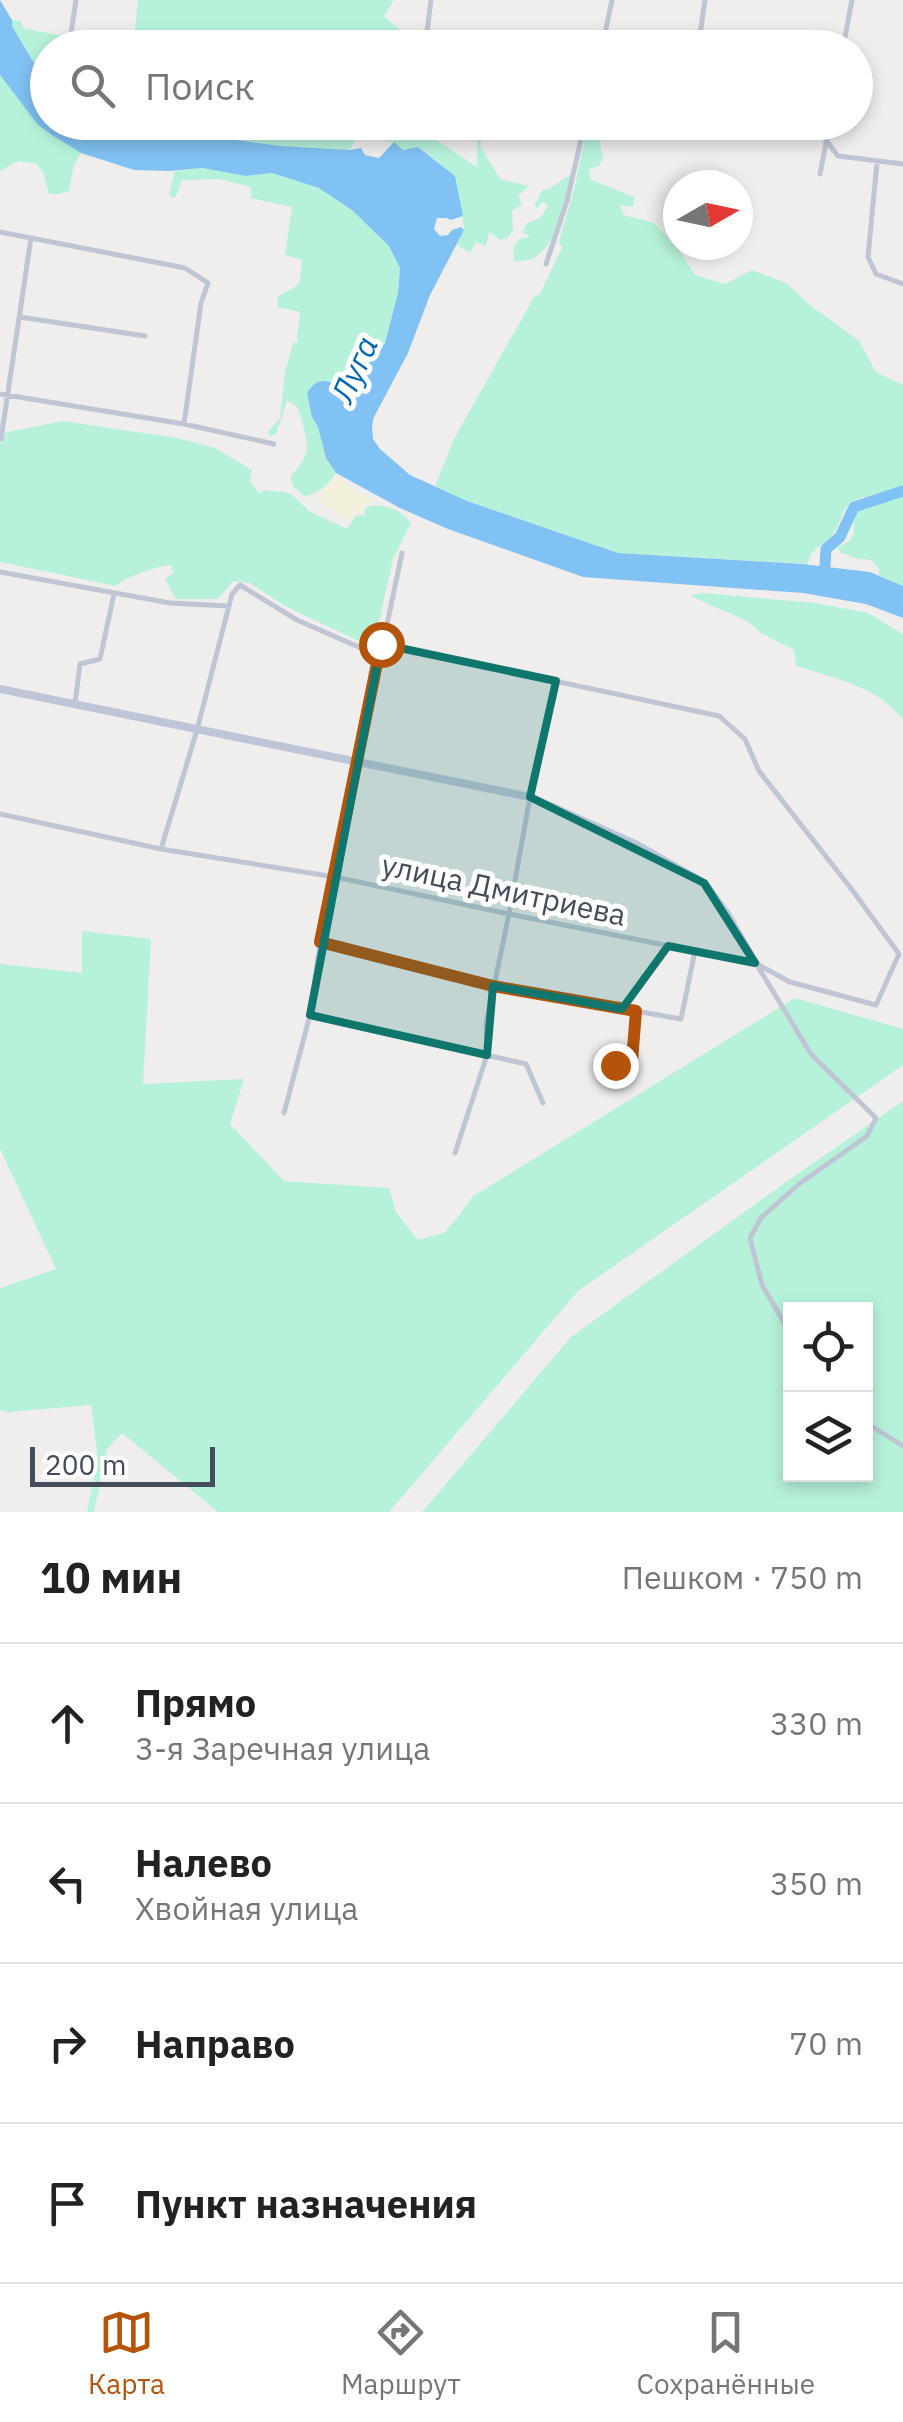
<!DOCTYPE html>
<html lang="ru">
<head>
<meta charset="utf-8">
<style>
  body { margin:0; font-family:"IBM Plex Sans",sans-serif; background:#f6f6f6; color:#222 }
  .controls { position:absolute; right:30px; bottom:30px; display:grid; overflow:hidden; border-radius:0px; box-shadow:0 5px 15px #0003 }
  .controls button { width:90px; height:90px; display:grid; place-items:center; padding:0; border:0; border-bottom:2px solid #e0e0e0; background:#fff; color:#222; font:50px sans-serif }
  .compass { position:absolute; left:663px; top:170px; width:90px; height:90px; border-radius:50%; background:#fff; box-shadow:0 5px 15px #0003; rotate:81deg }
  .scale { position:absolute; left:30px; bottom:25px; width:185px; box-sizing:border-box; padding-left:10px; border:5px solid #444b5c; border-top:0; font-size:28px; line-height:35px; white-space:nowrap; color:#444b5c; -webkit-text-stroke:8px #fff; paint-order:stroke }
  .stop { position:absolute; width:30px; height:30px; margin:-22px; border:8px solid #b45309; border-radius:50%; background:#fff }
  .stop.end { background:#b45309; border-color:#fff; box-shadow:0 2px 10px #0008 }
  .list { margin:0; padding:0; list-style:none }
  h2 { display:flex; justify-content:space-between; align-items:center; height:130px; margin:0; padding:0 40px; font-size:42px }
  h2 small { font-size:32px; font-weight:400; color:#767676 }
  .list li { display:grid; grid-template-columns:65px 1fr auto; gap:30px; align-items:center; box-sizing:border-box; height:160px; padding:0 40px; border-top:2px solid #e0e0e0 }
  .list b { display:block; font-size:38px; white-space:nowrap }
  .list p { margin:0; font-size:32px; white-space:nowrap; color:#767676 }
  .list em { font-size:32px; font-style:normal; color:#767676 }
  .icon { flex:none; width:55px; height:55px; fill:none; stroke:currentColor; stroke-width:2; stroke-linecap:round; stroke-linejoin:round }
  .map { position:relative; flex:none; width:903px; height:1512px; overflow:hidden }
  .search { position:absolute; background:#fff; box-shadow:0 5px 15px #0003; left:30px; right:30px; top:30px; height:110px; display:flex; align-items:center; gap:25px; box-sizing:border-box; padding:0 35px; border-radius:55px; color:#767676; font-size:38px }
  .sheet { height:770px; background:#fff }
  nav { display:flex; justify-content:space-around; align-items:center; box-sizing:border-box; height:140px; border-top:2px solid #e0e0e0; background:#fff; font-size:28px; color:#767676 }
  nav a { display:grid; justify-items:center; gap:5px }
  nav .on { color:#b45309 }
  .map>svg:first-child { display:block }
</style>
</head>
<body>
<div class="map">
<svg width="903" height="1512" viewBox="0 0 903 1512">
  <rect width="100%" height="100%" fill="#f0eded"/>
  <!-- green -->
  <path fill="#b6f2da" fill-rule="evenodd" d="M138,0h256l-10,16 16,14 2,17h-9l-5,-7 -5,-1 -1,9 -249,-1z
    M12,20l9,1 2,7c27,6 54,10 81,16l1,-3 26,6 -83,1 -1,37 -35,-59z
    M0,75l38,50 43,28 -7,12 -5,26 -10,3h-10l-6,-21 -6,-9 -18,-3 -19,10z
    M161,123h249l67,44 1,-40 6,-4 -4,23 20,33 29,7 -11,10 4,8 -10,7 1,20 -6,7 -7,2 -11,-8 -3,14 -10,-4 -6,11 -13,-8 7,-17 -9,-52 -36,-29 -16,3 -9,-8 -38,-5 -6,13 -70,-4 -44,-6z
    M588,123h15l2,4 -7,7 5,24 -4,8 -10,3 2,11 44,17 -2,10 -13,-2 4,10 30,8 24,26 17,26 30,9 27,-14 34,13 24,22 49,36 17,31 27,13v201l-24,-11v-6l-8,-9 -19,-2 -3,-3 -8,-2 -4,-6c24,-8 13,-16 19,-34l16,-10 -7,-6c-26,5 -20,19 -31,36 -9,15 -22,10 -26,31l-190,-11 -151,-52 -32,-15 19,-47 80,-142 6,-3 22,-46 -3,-7 15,-51z
    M201,168l45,8 26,-3 47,15 34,23 37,35 10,22 -2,25 -13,50 -29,39 -14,2 -30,33 6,10 8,31 10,15c-8,12 -18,21 -32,23l-10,-9 -4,-10c22,-25 19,-29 11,-59 -3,-10 -3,-13 -14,-17l-11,33 -4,2 -5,-3 13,-15 5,-46 8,-29h4l3,-31 -23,-5 1,-10c22,-14 22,-7 24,-37l-17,-5 7,-48 -41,-9v-11l-32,-8 -37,1 -6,16 -4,2 -3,-4 6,-23z
    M571,174c-6,24 -13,67 -34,82 -7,5 -15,5 -23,5l-1,-14 6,-8 11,-2 -7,-5 4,-9c12,-3 16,-7 21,-18l-5,-3 -7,7 -1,-5 8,-15 4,1z
    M63,421l114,17 38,10 37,22 -2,11 9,12 6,-3 25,3 19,18 38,18 9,-13 9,-1v-7c13,-7 37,1 46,15l-18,36 -20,89 -88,-42 -35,-23 -17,-2 -15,18h-42l-11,-20 8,-6 -2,-8c-15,1 -44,12 -55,21l-116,-24v-119l3,-2v-8z
    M703,593l112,10 53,10 32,19 3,3v85c-24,-34 -70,-42 -107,-54l-2,-16 -33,-17 -14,-12 -57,-25z
    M82,931l69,8 -8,145 101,-5 -14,45 54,57 105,7 7,24 22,28 26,-7 15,-17 13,-19 323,-199 108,31v36l-325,226 -189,221h-171l-96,-79 -15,16 -13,63h-7l11,-53 -7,-54 -83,7 -8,-2v-122l56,-19 -56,-120v-185l82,9z
    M903,1101v411h-481l149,-175 215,-155zM790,1310h76v164h-76z"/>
  <!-- sand -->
  <path fill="#f3f1db" d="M337,478l34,22 -20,21 -35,-22z"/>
  <!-- water -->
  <path fill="#80c2f3" d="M0,0l12,20v6l35,59 1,37 113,1 75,17 44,6 70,4 11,-2 4,7 14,3 15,-16 9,8 15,-3 37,29 8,40 -12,4 -5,-2h-9l-3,11 6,7 8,-1 4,-5 9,-3 3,3 -34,65 -22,58 -34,64 -2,9 1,13 7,10 30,26 57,26 151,52 184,11 68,8 33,14v32l-37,-14 -63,-11 -220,-16 -135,-48 -48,-21 -64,-35 -10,-15 -8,-31 -6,-10 -5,-24c12,-18 17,-11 34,-9 3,0 12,-2 15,-3l29,-38 13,-50 2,-25 -11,-22 -36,-35 -34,-23 -47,-15 -26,3 -44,-8 -33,3 -35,-1 -53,-17 -29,-18 -14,-10 -38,-50z"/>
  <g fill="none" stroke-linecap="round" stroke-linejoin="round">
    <!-- river -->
    <path stroke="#80c2f3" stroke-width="11" d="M824,581l2,-32 14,-12 14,-30 49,-16"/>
    <!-- street -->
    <path stroke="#bfc5d4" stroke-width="5" d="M71,33l5,-33
      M425,48l6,-48
      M602,48l10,-48
      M698,48l7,-48
      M843,48l9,-48
      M826,140l12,16 65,8
      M877,162l-9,95 8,17 27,10
      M820,174l10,-52
      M0,232l185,36 23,15 -7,20 -17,121
      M546,264l21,-63 18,-79
      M20,317l125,19
      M0,394l184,30 90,20
      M1,439l30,-201
      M0,572l170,31 58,3
      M75,703l5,-39 20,-5 14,-65
      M0,814l161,35 174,28 174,37 246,49 35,19 86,23 23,-51 -46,-63 -94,-120 -14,-32 -26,-23 -338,-72
      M161,849l36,-119 35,-136 8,-9 57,35 80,35
      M320,943l173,43 188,33 14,-68
      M757,965l54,89 65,64 -9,18 -68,48 -38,34 -11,20 12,47 28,48
      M623,1008l45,-62
      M310,1015l216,49 17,39
      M615,1065l17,-4 4,-50
      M284,1113l26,-98 10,-72 82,-390
      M455,1153l32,-98 -1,-31 23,-110 21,-117 26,-116
      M866,1423l37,23"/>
    <!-- secondary -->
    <path stroke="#bec5d8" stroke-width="8" d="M0,689l530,108 107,48 67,38 23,31 28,49"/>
  </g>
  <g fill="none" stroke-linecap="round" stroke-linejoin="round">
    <!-- route -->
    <path stroke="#b45309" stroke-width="12" d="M381,644l-61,298 173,44 143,25 -4,50 -17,4"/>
  </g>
  <!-- marked area -->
  <path fill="#0f766e" fill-opacity="0.2" stroke="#0f766e" stroke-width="8" stroke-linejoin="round" d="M381,644l175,37 -26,116 174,86 51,80 -87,-17 -46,63 -129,-23 -6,69 -177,-40z"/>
  <g text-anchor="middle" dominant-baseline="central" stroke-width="10" stroke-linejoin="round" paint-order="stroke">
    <!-- street labels -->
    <g font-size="30" fill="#444b5c" stroke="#fff">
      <text transform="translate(504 889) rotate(12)">улица Дмитриева</text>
    </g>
    <!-- water labels -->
    <g font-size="32" font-style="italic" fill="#0167b2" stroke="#fff">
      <text transform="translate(354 369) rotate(-66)">Луга</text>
    </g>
  </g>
</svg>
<div class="controls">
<button><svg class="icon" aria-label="locate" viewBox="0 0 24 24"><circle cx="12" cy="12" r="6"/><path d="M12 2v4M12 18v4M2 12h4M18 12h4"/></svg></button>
<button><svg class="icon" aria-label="layers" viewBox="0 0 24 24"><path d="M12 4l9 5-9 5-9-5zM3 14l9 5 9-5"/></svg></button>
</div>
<svg class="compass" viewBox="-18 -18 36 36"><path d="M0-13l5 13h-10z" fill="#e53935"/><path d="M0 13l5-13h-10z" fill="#767676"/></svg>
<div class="scale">200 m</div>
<div class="stop" style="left:381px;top:644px"></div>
<div class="stop end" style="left:615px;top:1065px"></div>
<div class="search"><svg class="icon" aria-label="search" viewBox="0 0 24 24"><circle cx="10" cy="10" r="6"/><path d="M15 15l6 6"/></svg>Поиск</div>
</div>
<section class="sheet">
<h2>10 мин<small>Пешком · 750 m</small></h2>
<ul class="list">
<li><svg class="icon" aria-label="ahead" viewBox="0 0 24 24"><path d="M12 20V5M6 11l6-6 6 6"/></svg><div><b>Прямо</b><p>3-я Заречная улица</p></div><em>330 m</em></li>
<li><svg class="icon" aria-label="left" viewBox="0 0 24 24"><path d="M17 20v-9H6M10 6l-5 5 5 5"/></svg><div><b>Налево</b><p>Хвойная улица</p></div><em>350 m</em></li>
<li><svg class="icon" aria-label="right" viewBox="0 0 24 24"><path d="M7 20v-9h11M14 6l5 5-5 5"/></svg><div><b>Направо</b></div><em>70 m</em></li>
<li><svg class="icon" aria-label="arrive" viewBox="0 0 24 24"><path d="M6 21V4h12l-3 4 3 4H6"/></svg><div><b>Пункт назначения</b></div></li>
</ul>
</section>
<nav>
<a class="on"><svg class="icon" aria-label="map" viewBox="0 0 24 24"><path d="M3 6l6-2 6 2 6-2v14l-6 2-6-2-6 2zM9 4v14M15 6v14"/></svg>Карта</a>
<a><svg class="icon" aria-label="directions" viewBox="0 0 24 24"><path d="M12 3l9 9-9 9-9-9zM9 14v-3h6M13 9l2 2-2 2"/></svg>Маршрут</a>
<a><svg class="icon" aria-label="saved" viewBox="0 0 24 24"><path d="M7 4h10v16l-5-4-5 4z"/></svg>Сохранённые</a>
</nav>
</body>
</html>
